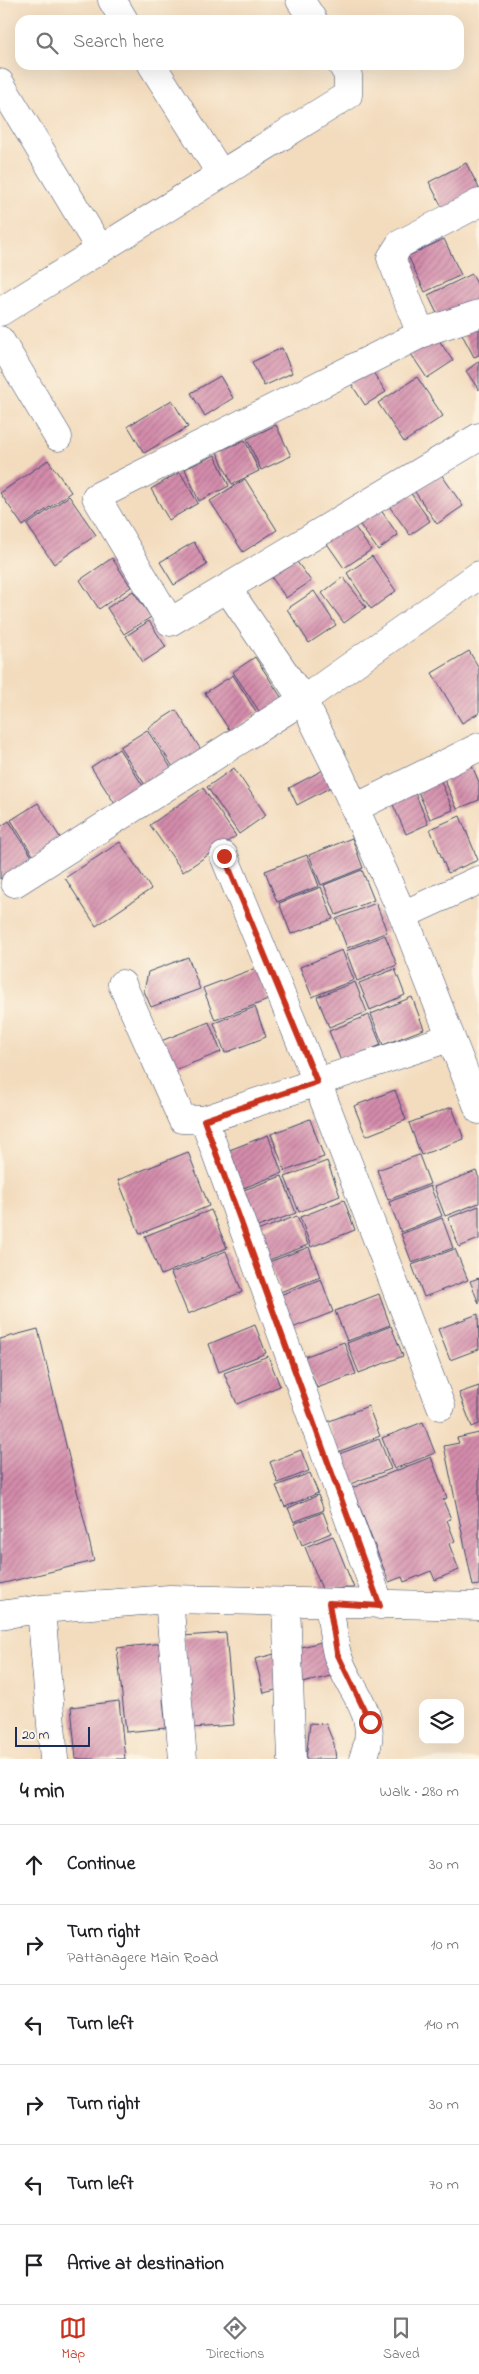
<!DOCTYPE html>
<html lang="en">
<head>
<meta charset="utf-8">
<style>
  body { margin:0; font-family:"Indie Flower",sans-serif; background:#f2f2f2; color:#202124 }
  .controls { position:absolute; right:15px; bottom:15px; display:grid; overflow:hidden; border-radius:10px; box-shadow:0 5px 20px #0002 }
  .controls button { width:45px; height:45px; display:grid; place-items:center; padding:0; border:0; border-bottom:1px solid #e0e0e0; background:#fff; color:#202124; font:25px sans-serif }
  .scale { position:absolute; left:15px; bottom:12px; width:75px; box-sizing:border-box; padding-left:5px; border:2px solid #1b2f5e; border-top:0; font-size:14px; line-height:18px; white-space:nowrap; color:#1b2f5e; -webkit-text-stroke:4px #fcf5e5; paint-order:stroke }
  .stop { position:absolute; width:15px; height:15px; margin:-11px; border:4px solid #c8321e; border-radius:50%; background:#fff }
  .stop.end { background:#c8321e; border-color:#fff; box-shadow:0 1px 5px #0008 }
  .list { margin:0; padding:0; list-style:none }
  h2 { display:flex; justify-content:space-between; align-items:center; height:65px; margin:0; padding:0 20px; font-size:21px }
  h2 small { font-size:16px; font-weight:400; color:#757577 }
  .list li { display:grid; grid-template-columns:32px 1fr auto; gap:15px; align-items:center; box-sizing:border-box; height:80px; padding:0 20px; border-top:1px solid #e0e0e0 }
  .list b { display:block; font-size:19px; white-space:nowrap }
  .list p { margin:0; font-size:16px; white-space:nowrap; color:#757577 }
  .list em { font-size:16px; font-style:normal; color:#757577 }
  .icon { flex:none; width:28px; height:28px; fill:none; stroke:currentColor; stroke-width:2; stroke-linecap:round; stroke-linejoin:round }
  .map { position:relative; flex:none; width:479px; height:1759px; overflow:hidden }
  .search { position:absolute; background:#fff; box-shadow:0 5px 20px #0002; left:15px; right:15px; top:15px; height:55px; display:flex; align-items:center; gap:12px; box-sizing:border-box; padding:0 18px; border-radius:15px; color:#757577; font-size:19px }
  .sheet { height:545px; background:#fff }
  nav { display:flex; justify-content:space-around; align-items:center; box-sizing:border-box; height:70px; border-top:1px solid #e0e0e0; background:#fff; font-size:14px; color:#757577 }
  nav a { display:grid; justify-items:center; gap:2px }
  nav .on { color:#c8321e }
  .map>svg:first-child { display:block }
</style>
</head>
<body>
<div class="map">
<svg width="479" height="1759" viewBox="0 0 479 1759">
  <defs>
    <pattern id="building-hatch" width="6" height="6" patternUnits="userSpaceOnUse" patternTransform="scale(1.25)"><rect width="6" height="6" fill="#d48cab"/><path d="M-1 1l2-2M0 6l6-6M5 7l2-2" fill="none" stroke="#ab738e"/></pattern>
  </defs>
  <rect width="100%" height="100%" fill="#fcf5e5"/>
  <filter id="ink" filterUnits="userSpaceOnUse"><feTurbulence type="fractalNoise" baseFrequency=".02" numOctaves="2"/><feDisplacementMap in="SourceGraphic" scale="10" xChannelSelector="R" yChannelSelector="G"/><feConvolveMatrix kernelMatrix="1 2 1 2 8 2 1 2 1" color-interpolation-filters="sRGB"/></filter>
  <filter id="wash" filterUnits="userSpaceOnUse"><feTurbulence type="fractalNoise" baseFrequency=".0096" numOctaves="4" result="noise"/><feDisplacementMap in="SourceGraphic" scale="20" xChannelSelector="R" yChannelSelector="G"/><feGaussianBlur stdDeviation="1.12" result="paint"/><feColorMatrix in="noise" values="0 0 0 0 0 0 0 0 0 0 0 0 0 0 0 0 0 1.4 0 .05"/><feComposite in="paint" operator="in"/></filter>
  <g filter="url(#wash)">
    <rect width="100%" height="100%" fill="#f3dcbe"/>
    <g id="blocks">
      <!-- building -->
      <path fill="url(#building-hatch)" d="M466,163l13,25v10l-33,17 -17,-33z
        M444,239l17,36 -36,17 -17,-36z
        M472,274l7,14v18l-37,18 -14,-29z
        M479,323v32l-5,2 -17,-32z
        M434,333l19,28 -26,17 -18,-27z
        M282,348l10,25 -28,13 -12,-24z
        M479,361v29l-13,-19z
        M369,366l17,26 -21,13 -17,-26z
        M220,376l13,22 -28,18 -14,-23z
        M417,377l26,39 -39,26 -26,-39z
        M172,400l16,27 -44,26 -16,-27z
        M276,425l15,31 -30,14 -14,-31z
        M245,440l14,31 -27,13 -15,-32z
        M215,455l14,31 -30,15 -14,-32z
        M48,460l23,32 -48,34 -23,-33z
        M439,471l24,35 -26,18 -24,-35z
        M180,472l18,31 -29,17 -18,-31z
        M245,479l32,51 -34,22 -33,-51z
        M405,485l25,36 -20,14 -26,-36z
        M69,496l27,39 -42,29 -27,-39z
        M376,503l22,32 -20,15 -23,-32z
        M348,517l23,33 -27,18 -23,-33z
        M194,542l13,23 -33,20 -14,-23z
        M292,555l19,26 -25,17 -18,-26z
        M372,556l24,35 -25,18 -24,-36z
        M112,558l19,29 -32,22 -19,-29z
        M343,577l23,30 -22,16 -22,-30z
        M133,591l18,26 -27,17 -17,-26z
        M314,591l22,34 -27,18 -22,-34z
        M149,621l17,26 -23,15 -17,-26z
        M469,651l10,17v45l-17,10 -30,-50z
        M255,657l28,43 -22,14 -28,-42z
        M233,675l24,38 -27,18 -25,-38z
        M176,710l27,43 -28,17 -27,-42z
        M147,730l26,41 -26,17 -27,-41z
        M119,749l26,40 -28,18 -26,-40z
        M469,759l10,23v18l-22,9 -16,-38z
        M234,768l32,47 -27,19 -32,-47z
        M325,769l8,17 -36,19 -8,-17z
        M439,777l14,33 -23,9 -14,-32z
        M203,788l33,48 -53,36 -33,-47z
        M414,790l14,34 -22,10 -15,-34z
        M38,803l23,36 -27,18 -23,-37z
        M460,816l18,44 -30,13 -18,-44z
        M9,821l24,37 -33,21v-52z
        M352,838l11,30 -42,17 -12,-30z
        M120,842l31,47 -55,37 -31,-48z
        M307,855l12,31 -42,16 -12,-31z
        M362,870l12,30 -38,15 -12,-30z
        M321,887l12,32 -42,15 -12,-31z
        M376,903l11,29 -40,16 -11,-29z
        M385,935l12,30 -40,16 -11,-30z
        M342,950l12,30 -42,17 -12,-30z
        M188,957l12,32 -49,18 -7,-16 4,-19z
        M256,968l12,32 -53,20 -12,-32z
        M395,969l10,26 -35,15 -11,-27z
        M355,982l12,30 -38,15 -12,-30z
        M412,997l12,32 -41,16 -12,-31z
        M255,1007l11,30 -41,16 -11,-30z
        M369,1015l12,30 -40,16 -12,-30z
        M209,1022l12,30 -49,19 -11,-30z
        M395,1090l11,30 -40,16 -12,-30z
        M452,1107l12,32 -43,16 -12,-32z
        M310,1119l14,38 -39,14 -14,-37z
        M268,1135l14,38 -41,16 -14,-38z
        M188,1152l21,54 -69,28 -22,-54z
        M419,1155l11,29 -42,16 -11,-30z
        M327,1161l13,35 -41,16 -14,-35z
        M476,1171l3,7v25l-34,13 -11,-29z
        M282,1176l14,37 -41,15 -14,-37z
        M430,1186l12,30 -41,16 -12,-30z
        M344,1200l11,30 -44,17 -11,-30z
        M479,1206v33l-20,8 -11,-29z
        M211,1210l16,38 -66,27 -16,-39z
        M297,1216l11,29 -39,15 -12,-29z
        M442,1218l11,30 -41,15 -11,-29z
        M309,1247l11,30 -40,15 -11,-30z
        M455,1249l13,31 -44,17 -12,-32z
        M226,1251l16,41 -54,22 -17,-41z
        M479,1278v26l-9,-23z
        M321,1279l12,33 -41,16 -12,-33z
        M379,1294l11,31 -43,16 -12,-30z
        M478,1314l1,35 -29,11 -12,-31z
        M255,1325l11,28 -47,19 -10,-28z
        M391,1326l12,30 -44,17 -12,-30z
        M38,1329l56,232 -94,23v-245z
        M344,1342l12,32 -39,14 -13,-31z
        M268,1356l12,30 -43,18 -13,-31z
        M479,1386v38l-7,3 -13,-34z
        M368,1406l12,30 -42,16 -11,-30z
        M423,1422l12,31 -41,16 -12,-31z
        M479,1433v152l-6,1 -29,-140 15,-3 -2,-5z
        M379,1439l12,30 -41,15 -11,-30z
        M301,1450l8,21 -31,12 -8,-21z
        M431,1457l16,41 -4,2 8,19 -4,1 8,21 -6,3 10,26 -24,10 -4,-9 -27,11 -2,-5 -13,5 -37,-94z
        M310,1473l8,20 -33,14 -9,-21z
        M318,1495l6,15 -30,12 -6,-14z
        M323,1512l8,21 -29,12 -8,-21z
        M333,1536l21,52 -32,1 -17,-42z
        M226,1633l8,92 -43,3 -8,-92z
        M329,1640l9,34 -74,19 -9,-34z
        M162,1643l6,56h-5l3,29 -40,4 -9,-84z
        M119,1701l6,58h-49l-5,-52z
        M310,1723l16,1 8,20 2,15h-30z"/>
    </g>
  </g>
  <g filter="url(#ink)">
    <use href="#blocks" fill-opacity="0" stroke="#3b496c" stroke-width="1"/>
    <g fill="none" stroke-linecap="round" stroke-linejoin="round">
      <defs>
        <path id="minor" d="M112,0l12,20
          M300,0l13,20
          M152,65l69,109
          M0,83l100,166
          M0,312l348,-217v-20l-6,-10
          M479,314l-52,17 -331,166 74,125 309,-185
          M427,331l-10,-7 -26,-66 9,-14 79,-41
          M0,340l58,97
          M227,588l76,112 35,71 65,144 76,195
          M355,808l124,-61
          M224,856l93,226 124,324
          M15,883l288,-183 176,-125
          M403,915l76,-35
          M122,984l60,135 22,1 176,485
          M204,1120l245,-82
          M169,1599l14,160
          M286,1603l6,156
          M329,1603c3,17 4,35 8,51 12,40 45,58 26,105
          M41,1609l13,150
          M0,1615l41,-6 128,-10 310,7"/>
      </defs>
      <!-- minor casing -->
      <use href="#minor" stroke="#3b496c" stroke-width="29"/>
      <!-- minor -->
      <use href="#minor" stroke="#fff" stroke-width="28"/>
    </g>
  </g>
  <g fill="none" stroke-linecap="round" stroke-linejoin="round" filter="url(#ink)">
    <!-- route -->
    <path stroke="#c8321e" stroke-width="6" d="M224,856l93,226 -113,38 176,486 -51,-3 8,50 33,69"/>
  </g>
</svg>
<div class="controls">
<button><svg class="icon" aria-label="layers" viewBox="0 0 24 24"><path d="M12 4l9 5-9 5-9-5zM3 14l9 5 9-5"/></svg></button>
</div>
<div class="scale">20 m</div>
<div class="stop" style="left:370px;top:1722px"></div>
<div class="stop end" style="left:224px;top:856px"></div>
<div class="search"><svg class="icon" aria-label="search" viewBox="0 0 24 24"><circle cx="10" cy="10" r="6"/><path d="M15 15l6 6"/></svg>Search here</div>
</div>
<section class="sheet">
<h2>4 min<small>Walk · 280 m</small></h2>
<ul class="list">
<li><svg class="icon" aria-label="ahead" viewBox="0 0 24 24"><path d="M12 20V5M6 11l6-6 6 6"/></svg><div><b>Continue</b></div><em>30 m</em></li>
<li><svg class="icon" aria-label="right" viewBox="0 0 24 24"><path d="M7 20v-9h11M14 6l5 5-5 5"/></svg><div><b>Turn right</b><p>Pattanagere Main Road</p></div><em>10 m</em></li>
<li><svg class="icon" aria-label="left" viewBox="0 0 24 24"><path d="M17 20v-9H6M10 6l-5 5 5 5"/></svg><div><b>Turn left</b></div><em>140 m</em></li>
<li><svg class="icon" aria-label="right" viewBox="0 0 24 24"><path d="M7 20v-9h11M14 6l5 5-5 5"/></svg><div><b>Turn right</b></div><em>30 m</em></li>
<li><svg class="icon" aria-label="left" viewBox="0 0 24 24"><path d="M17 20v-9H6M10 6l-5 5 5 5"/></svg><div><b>Turn left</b></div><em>70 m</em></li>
<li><svg class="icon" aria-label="arrive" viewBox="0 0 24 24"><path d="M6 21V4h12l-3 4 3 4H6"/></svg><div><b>Arrive at destination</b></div></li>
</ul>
</section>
<nav>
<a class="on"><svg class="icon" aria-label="map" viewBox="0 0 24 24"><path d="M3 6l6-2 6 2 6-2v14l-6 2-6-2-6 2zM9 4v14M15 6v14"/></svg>Map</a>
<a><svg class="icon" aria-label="directions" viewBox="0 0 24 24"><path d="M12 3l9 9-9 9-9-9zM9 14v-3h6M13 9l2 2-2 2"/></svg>Directions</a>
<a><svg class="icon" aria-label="saved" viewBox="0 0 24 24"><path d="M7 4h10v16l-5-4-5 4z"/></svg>Saved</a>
</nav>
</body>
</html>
